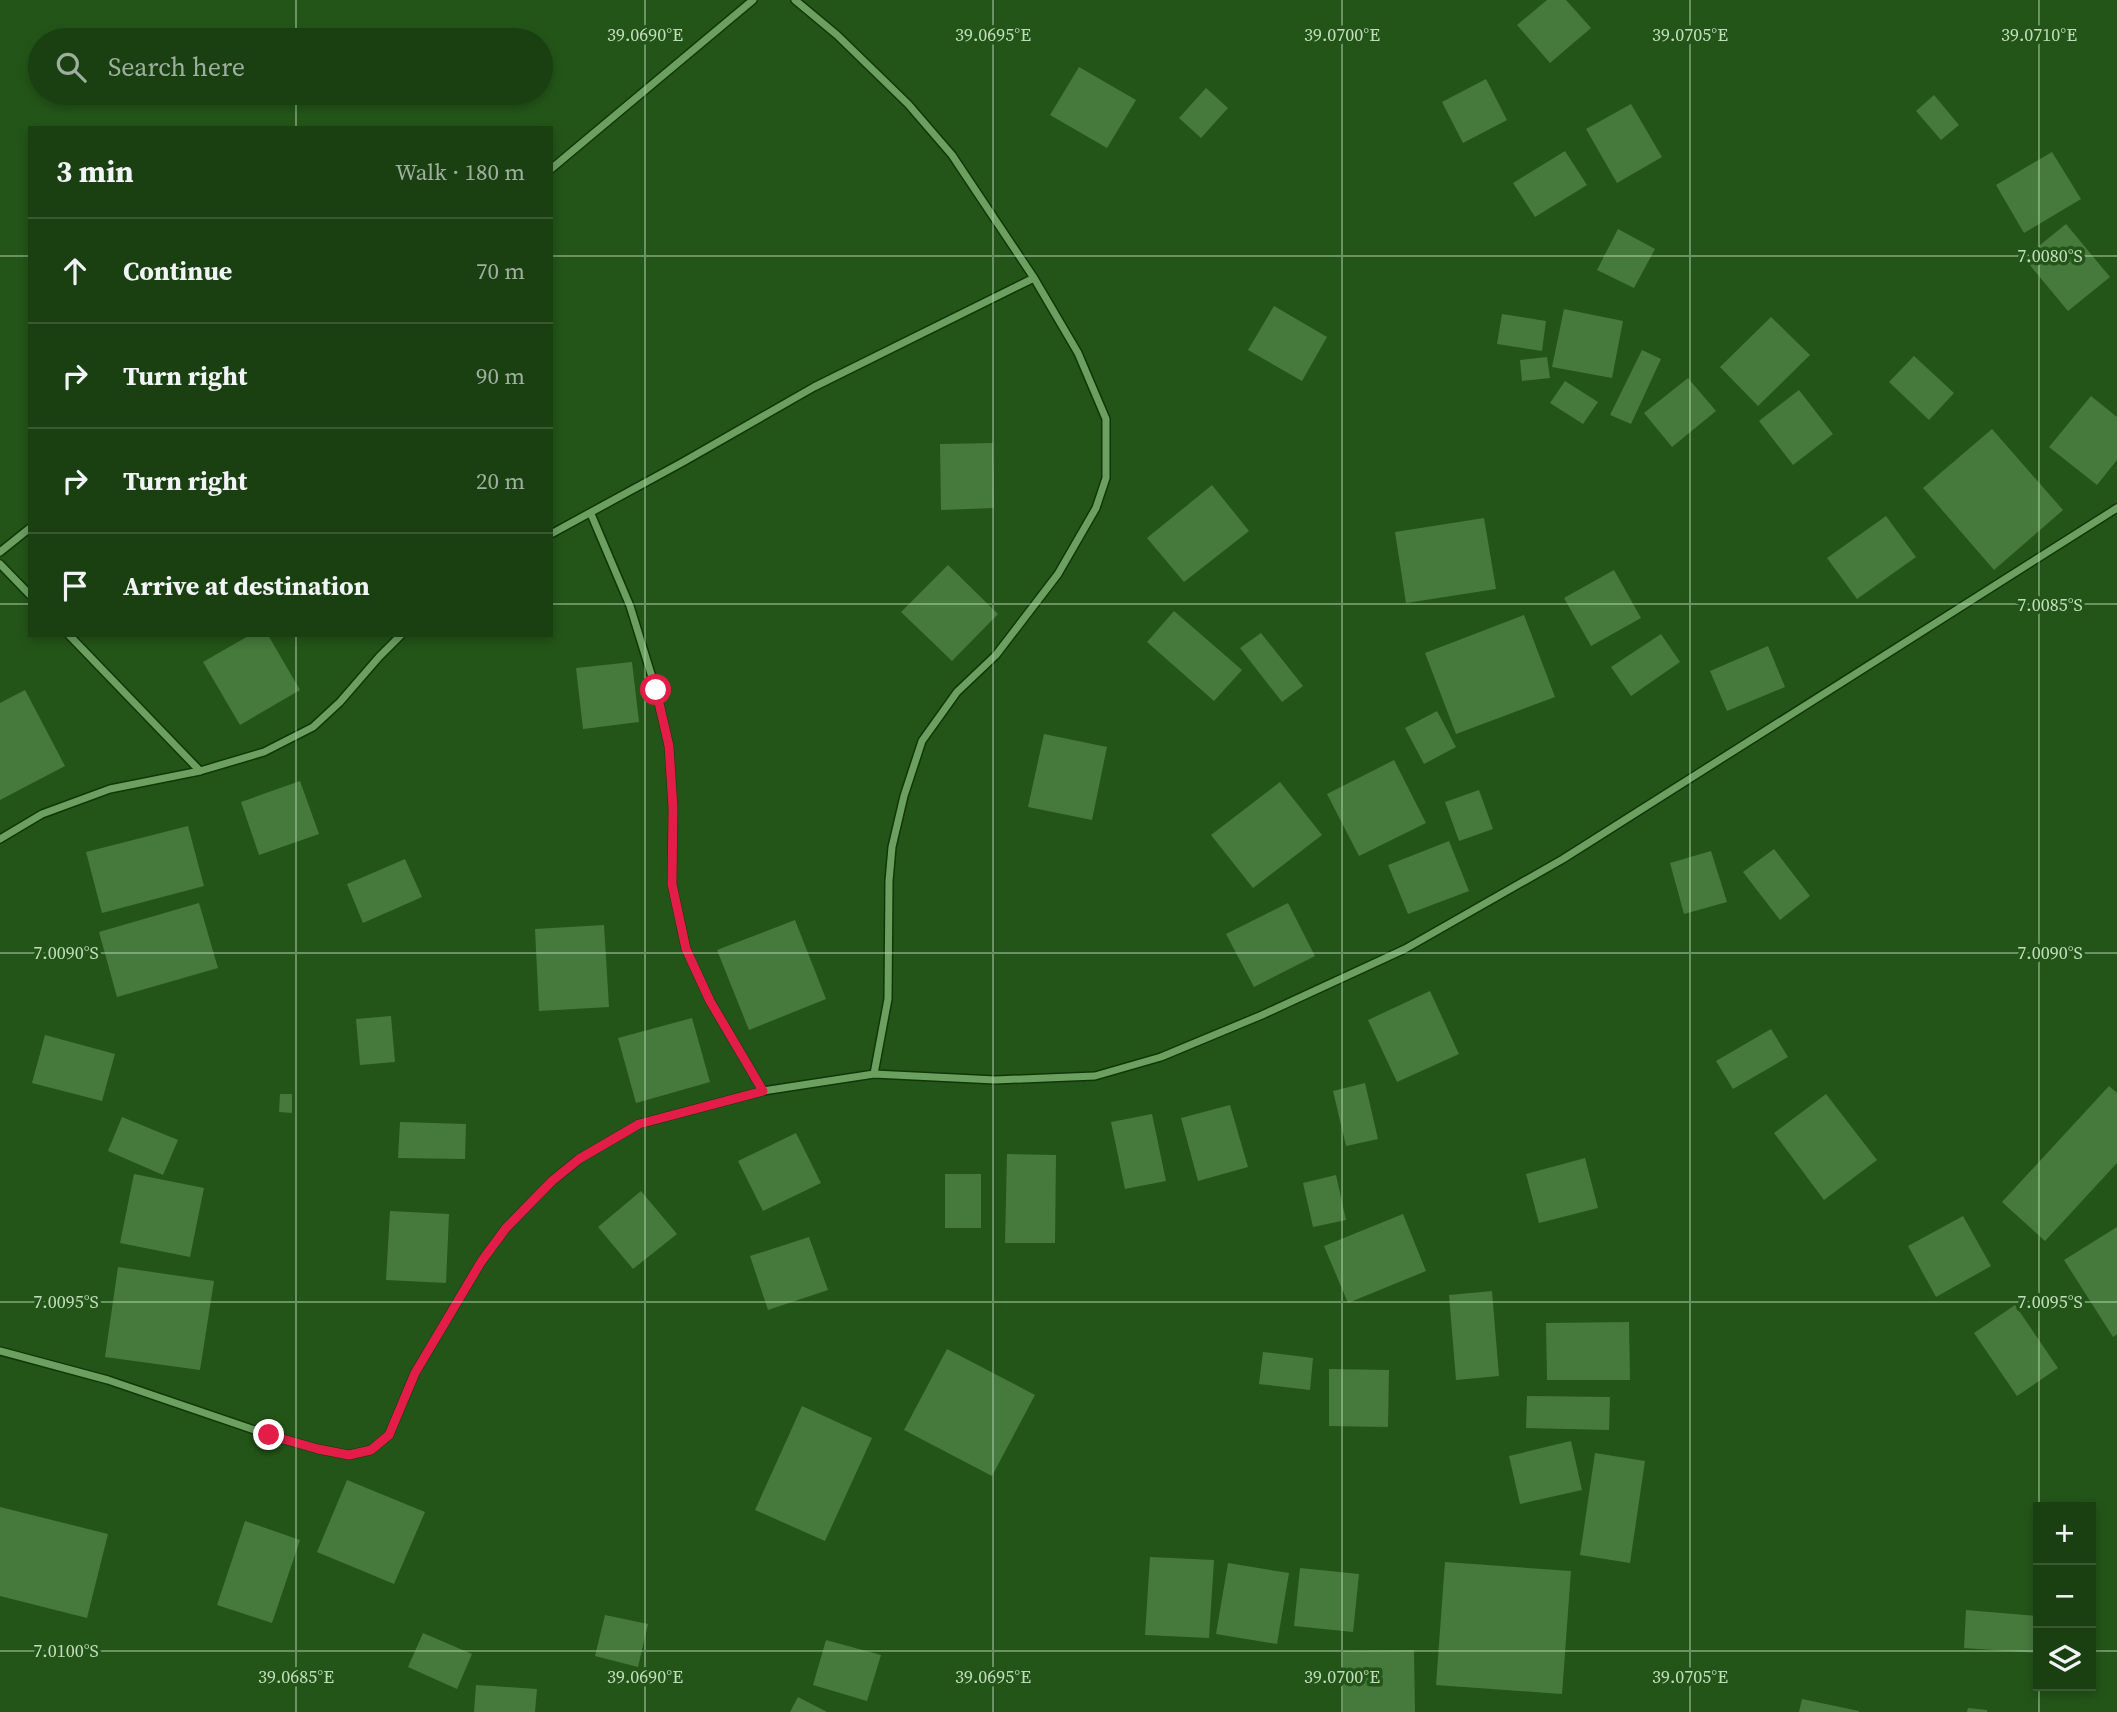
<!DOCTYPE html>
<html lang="en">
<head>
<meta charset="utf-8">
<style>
  body { margin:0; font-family:"Source Serif 4",serif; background:#274b20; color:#f1f3f6 }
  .controls { position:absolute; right:21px; bottom:21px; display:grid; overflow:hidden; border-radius:0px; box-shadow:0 4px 10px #0003 }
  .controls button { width:63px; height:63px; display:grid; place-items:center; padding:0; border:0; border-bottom:2px solid #385932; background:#1a4012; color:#f1f3f6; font:35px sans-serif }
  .stop { position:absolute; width:21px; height:21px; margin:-16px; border:5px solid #e11d48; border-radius:50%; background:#fff }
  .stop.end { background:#e11d48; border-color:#fff; box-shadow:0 2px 7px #0008 }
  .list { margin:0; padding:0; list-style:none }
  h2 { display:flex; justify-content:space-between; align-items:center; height:91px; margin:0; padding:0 28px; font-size:30px }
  h2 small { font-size:23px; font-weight:400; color:#9faf9f }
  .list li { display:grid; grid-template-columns:46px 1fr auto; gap:21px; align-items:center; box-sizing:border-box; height:105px; padding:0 28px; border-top:2px solid #385932 }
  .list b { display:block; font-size:26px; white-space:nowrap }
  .list em { font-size:23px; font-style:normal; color:#9faf9f }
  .icon { flex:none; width:38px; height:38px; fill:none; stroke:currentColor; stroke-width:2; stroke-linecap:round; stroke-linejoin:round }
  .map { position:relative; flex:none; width:2117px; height:1712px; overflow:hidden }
  .search { position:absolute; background:#1a4012; box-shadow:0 4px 10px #0003; left:28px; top:28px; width:525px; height:77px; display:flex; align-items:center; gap:18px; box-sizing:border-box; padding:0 24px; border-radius:38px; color:#9faf9f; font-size:26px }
  .panel { position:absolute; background:#1a4012; box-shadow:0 4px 10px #0003; left:28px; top:126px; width:525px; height:511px; border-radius:0px }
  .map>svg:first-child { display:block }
</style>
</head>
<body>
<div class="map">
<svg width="2117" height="1712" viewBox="0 0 2117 1712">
  <rect width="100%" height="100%" fill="#235518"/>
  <!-- building -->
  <path fill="#46793c" d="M1547,0h19l25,28 -41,35 -33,-38z
    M1079,67l57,33 -29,48 -57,-33z
    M1486,79l21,41 -44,23 -21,-41z
    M1206,88l22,20 -27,30 -22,-20z
    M1934,95l25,30 -18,15 -25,-29z
    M1631,104l31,53 -45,26 -31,-54z
    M1565,151l22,34 -52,32 -22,-34z
    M2052,152l29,47 -57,34 -28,-48z
    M2066,224l44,53 -42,34 -44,-53z
    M1618,229l37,20 -21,39 -37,-18z
    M1274,306l53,31 -25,44 -54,-31z
    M1564,309l59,12 -11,57 -60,-11z
    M1502,314l44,7 -4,30 -45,-7z
    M1771,317l39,38 -52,51 -38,-39z
    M1642,350l19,9 -30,65 -21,-9z
    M1914,356l40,37 -25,27 -40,-38z
    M1547,357l3,21 -28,3 -2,-21z
    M1688,378l28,33 -44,36 -28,-34z
    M1565,381l33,21 -15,22 -33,-21z
    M1799,390l34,44 -40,31 -34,-44z
    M2091,396l26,21v43l-20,25 -48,-38z
    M1992,429l71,81 -69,60 -71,-82z
    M993,443l1,65 -53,2 -1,-66z
    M1212,485l37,46 -65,51 -37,-44z
    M1886,516l30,41 -59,42 -30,-41z
    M1484,518l12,71 -90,14 -11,-71z
    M948,565l50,49 -46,47 -51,-49z
    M1614,570l27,48 -50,28 -27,-48z
    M1174,611l68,59 -28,31 -67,-59z
    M1524,615l31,82 -99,37 -31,-81z
    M1261,633l42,53 -21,16 -42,-54z
    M1661,634l19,28 -49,34 -20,-29z
    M250,635h18l32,55 -60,35 -37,-63z
    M1768,646l17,41 -58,24 -17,-40z
    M632,662l7,60 -56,7 -7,-61z
    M25,690l40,76 -65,34v-97z
    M1437,711l19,36 -32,17 -19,-36z
    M1044,734l63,13 -15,73 -64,-13z
    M1394,760l32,63 -67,33 -32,-62z
    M300,781l19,53 -60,21 -18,-53z
    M1280,782l42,53 -69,53 -42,-53z
    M1479,790l14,39 -34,12 -14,-39z
    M188,826l16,60 -102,27 -16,-61z
    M1449,841l20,50 -61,23 -20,-49z
    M1774,849l36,47 -30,24 -37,-48z
    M1711,851l16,51 -43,12 -14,-51z
    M405,859l17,38 -59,26 -16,-39z
    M199,903l19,65 -101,29 -18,-65z
    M1288,903l27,53 -61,31 -28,-53z
    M795,920l31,79 -77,31 -32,-80z
    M604,925l5,82 -70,4 -4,-82z
    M1430,991l29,63 -62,28 -29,-62z
    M391,1016l4,46 -35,3 -4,-46z
    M692,1018l18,64 -74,21 -18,-65z
    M1771,1029l17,28 -55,32 -17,-28z
    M45,1035l70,19 -13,47 -70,-18z
    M1365,1083l13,56 -32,7 -13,-55z
    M2109,1086l8,7v70l-72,78 -43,-39z
    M280,1094h12v19l-13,-1z
    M1826,1094l51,66 -53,40 -50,-67z
    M1230,1105l18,62 -50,14 -17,-63z
    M1152,1114l14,67 -41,8 -14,-67z
    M122,1117l56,23 -15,35 -55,-24z
    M400,1122l66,2 -1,35 -67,-1z
    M796,1133l25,50 -58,28 -25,-50z
    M1007,1154l49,1 -1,88h-50z
    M1585,1158l13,50 -59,15 -13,-49z
    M134,1174l70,14 -14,69 -70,-14z
    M945,1174h36v54h-36z
    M1336,1175l10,45 -33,7 -10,-44z
    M641,1191l36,43 -44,35 -35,-42z
    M390,1211l59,3 -3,69 -60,-3z
    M1403,1214l23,57 -78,32 -24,-57z
    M1963,1216l28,50 -55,31 -28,-51z
    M2117,1227v107l-4,3 -49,-77z
    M809,1237l19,53 -60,20 -18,-54z
    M118,1267l96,14 -14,89 -95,-13z
    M1492,1291l7,85 -43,4 -7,-85z
    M2015,1305l43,63 -41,28 -43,-63z
    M1629,1322l1,58h-83l-1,-57z
    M947,1349l88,46 -43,81 -88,-46z
    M1263,1352l50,6 -3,32 -51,-6z
    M1329,1369l60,1 -1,57 -59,-1z
    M1527,1396l83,1 -1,33 -83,-2z
    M802,1406l70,32 -47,103 -70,-31z
    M1571,1441l11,49 -62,14 -11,-48z
    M1595,1453l50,8 -15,102 -50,-8z
    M347,1480l78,32 -31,72 -77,-32z
    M0,1507l108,27 -21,84 -87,-22z
    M245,1521l55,19 -28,83 -55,-18z
    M1150,1557l64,3 -5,78 -64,-3z
    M1445,1562l126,9 -9,123 -126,-9z
    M1228,1563l61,10 -12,71 -61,-10z
    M1300,1568l59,6 -6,58 -59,-6z
    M1966,1610l72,6v37l-74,-5z
    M605,1615l43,9 -10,43 -43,-11z
    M423,1633l49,21 -15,35 -49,-22z
    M826,1640l55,15 -14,46 -54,-16z
    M1414,1650l1,62h-72v-61z
    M476,1685l61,4 -2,23h-61z
    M798,1697l29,15h-37z
    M1802,1699l57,12v1h-60z
    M1968,1708l19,2v2h-20z"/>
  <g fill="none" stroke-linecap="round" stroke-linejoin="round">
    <defs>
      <path id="minor" d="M795,0l42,35 71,69 44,51 82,123 44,75 28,66v59l-10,30 -38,66 -62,81 -39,37 -35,49 -18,55 -12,51 -3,34 -1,118 -14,75
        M551,169l202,-169
        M591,514l39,92 26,84 13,56 4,62 -1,76 14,65 24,52 53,90
        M551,534l132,-72 131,-75 220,-109
        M0,552l30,-24
        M0,564l30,31
        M69,635l131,136
        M0,839l42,-25 68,-25 90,-18 64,-19 49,-25 27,-25 39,-45 22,-22
        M0,1351l108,29 161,55 49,14 31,6 22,-5 18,-15 26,-62 66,-111 25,-34 46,-47 27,-22 60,-35 124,-33 111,-17 121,6 100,-4 66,-19 101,-42 143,-66 158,-90 554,-351"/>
    </defs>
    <!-- minor casing -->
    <use href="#minor" stroke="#113709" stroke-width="10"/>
    <!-- minor -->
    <use href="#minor" stroke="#6ba061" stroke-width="7"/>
  </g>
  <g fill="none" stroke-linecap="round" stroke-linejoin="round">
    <!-- route -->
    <path stroke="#e11d48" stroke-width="9" d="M269,1435l49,14 31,6 22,-5 18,-15 26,-62 66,-111 25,-34 46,-47 27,-22 60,-35 124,-33 -53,-90 -24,-52 -14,-65 1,-76 -4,-62 -13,-56"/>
  </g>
  <!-- ticks -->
  <path fill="none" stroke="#c2ddbc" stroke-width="2" stroke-opacity="0.45" d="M296,0v40M645,0v1712M993,0v1712M1342,0v1712M1690,0v1712M2039,0v1507M296,93v35M0,256h30M551,256h1566M0,604h30M551,604h1566M296,635v1077M0,953h2117M0,1302h2117M0,1651h2038M2091,1651h26M2039,1686v26"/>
  <g font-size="18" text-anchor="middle" fill="#c2ddbc" stroke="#235518" stroke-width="7" stroke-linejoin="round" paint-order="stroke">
    <text x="645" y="41">39.0690°E</text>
    <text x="993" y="41">39.0695°E</text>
    <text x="1342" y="41">39.0700°E</text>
    <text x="1690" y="41">39.0705°E</text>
    <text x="2039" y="41">39.0710°E</text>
    <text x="2050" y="262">7.0080°S</text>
    <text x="2050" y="611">7.0085°S</text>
    <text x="66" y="959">7.0090°S</text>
    <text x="2050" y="959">7.0090°S</text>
    <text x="66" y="1308">7.0095°S</text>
    <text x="2050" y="1308">7.0095°S</text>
    <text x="66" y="1657">7.0100°S</text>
    <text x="296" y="1683">39.0685°E</text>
    <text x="645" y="1683">39.0690°E</text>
    <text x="993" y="1683">39.0695°E</text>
    <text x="1342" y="1683">39.0700°E</text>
    <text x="1690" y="1683">39.0705°E</text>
  </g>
</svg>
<div class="controls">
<button>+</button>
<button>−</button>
<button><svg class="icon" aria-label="layers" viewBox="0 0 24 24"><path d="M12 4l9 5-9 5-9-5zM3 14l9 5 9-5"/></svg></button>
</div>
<div class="stop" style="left:656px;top:690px"></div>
<div class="stop end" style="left:269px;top:1435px"></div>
<div class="search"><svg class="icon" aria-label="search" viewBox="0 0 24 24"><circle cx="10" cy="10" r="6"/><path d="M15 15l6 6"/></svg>Search here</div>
<section class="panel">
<h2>3 min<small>Walk · 180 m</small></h2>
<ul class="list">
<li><svg class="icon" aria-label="ahead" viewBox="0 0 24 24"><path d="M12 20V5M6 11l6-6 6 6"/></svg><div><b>Continue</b></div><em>70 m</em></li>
<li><svg class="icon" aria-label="right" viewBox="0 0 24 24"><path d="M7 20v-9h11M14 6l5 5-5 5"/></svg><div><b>Turn right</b></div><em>90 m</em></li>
<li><svg class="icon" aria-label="right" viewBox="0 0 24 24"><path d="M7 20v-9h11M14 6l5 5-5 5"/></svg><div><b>Turn right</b></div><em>20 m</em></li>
<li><svg class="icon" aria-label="arrive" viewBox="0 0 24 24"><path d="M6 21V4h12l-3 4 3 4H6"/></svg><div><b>Arrive at destination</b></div></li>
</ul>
</section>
</div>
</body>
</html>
